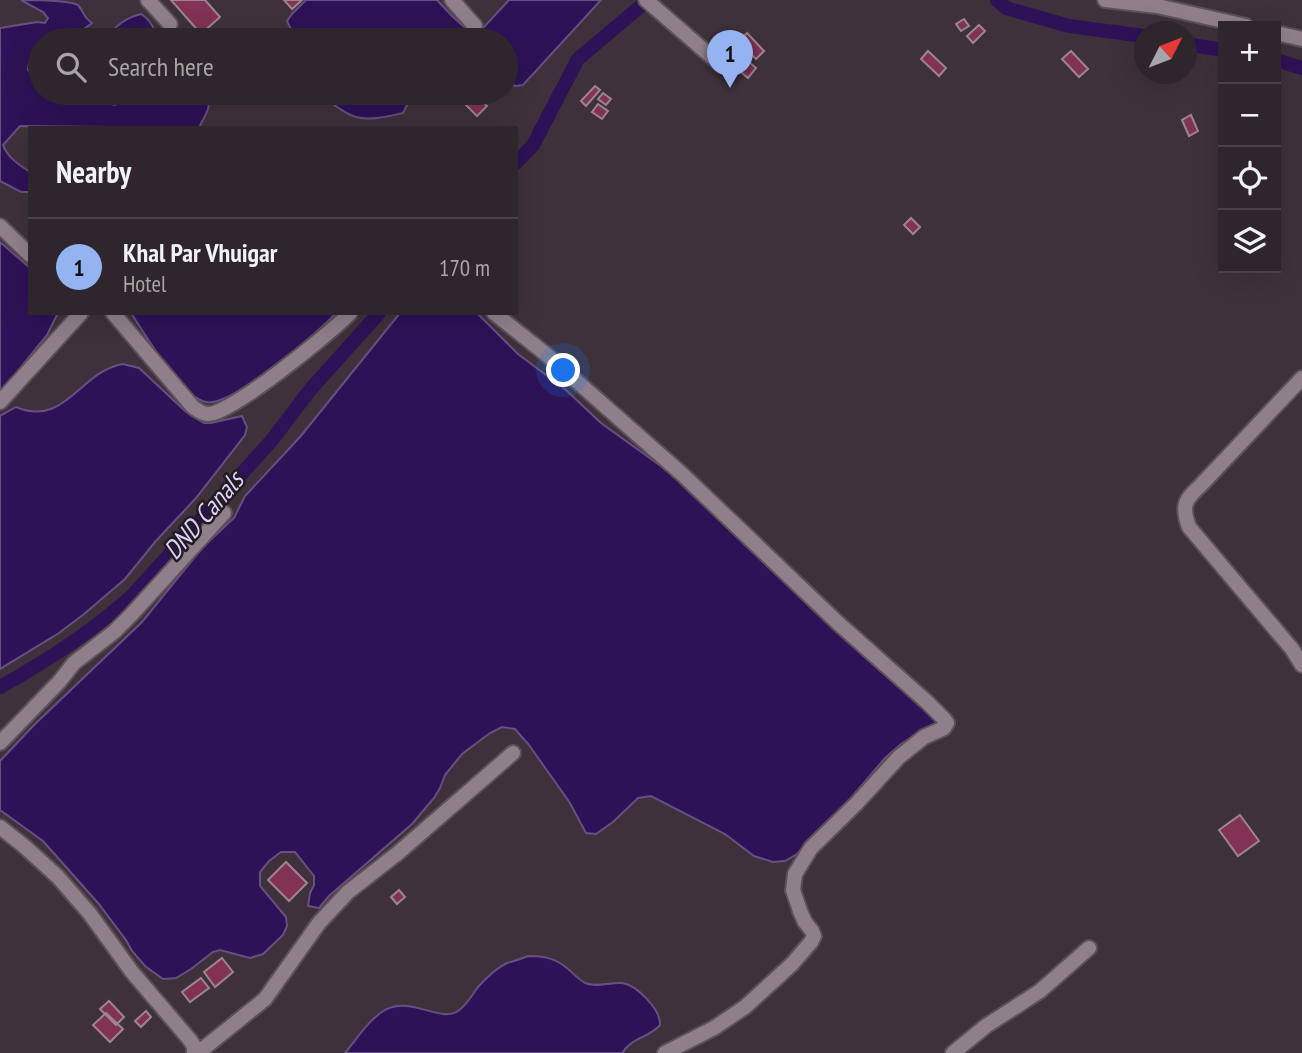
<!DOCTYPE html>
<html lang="en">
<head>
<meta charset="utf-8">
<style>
  body { margin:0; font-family:"PT Sans Narrow",sans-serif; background:#372d34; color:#f1f3f6 }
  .controls { position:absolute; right:21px; top:21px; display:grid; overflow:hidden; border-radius:0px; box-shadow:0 7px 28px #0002 }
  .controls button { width:63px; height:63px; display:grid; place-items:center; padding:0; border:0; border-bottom:2px solid #4a4248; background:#2f252c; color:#f1f3f6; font:35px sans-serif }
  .compass { position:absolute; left:1134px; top:21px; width:63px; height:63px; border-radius:50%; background:#2f252c; box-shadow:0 7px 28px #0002; rotate:48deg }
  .you { position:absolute; left:564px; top:371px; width:24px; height:24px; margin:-18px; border:5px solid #fff; border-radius:50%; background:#1a73e8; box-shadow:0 0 0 10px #1a73e833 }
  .badge { display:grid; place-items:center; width:46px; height:46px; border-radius:50%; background:#95b2f1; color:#111; font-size:23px; font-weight:700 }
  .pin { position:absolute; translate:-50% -58px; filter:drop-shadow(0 2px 4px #0008) }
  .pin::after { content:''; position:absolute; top:37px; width:24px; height:21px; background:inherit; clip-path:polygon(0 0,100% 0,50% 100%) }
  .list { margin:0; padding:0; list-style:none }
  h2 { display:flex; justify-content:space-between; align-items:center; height:91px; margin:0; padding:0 28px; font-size:30px }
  h2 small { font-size:23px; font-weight:400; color:#a7a5a9 }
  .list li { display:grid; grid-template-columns:46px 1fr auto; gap:21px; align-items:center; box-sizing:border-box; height:98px; padding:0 28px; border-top:2px solid #4a4248 }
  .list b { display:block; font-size:26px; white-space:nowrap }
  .list p { margin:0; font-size:23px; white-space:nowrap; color:#a7a5a9 }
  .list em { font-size:23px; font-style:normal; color:#a7a5a9 }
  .icon { flex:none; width:38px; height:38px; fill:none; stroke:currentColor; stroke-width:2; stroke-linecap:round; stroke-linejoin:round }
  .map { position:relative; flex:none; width:1302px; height:1053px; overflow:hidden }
  .search { position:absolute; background:#2f252c; box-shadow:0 7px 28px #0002; left:28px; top:28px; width:490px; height:77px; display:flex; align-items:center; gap:18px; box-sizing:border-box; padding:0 24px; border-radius:38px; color:#a7a5a9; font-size:26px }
  .panel { position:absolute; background:#2f252c; box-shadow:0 7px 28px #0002; left:28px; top:126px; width:490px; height:189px; border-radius:0px }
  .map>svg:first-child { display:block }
</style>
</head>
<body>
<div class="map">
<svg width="1302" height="1053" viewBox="0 0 1302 1053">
  <rect width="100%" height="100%" fill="#3f313b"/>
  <!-- water -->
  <path fill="#2e1257" stroke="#665082" stroke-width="2" d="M21,0c14,0 48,0 57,5 6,7 5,12 14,18l-23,17h-29v10l-11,13 -1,7 5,5 7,-2v20h62l12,12 8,-2 9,-10h73c10,16 1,20 -5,35l-179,-2 -17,19c4,12 16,20 27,27v20h-9l-21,-11v-153l37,-6 8,1 3,-5 -5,-6z
    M306,0h131l15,16 18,16 14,-5 25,-27h92l-78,85 -7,1 -10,-3v-43h-210l-9,-19 5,-7z
    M141,14c9,5 15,17 17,26h-49l-1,-1c5,-13 20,-22 33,-25z
    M317,93h126l-18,4 -9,-1 -7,5 -6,12c-14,3 -32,8 -47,4 -13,-3 -27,-17 -39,-24z
    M0,242l30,26v45h28l-11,22 -47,58z
    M131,313h205c-18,20 -106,95 -130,89 -24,-5 -61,-68 -75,-89z
    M400,313h77l41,41 48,36 35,33 93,67 248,233 -25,11 -16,10 -16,14 -34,40 -54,56 -12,7 -12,1 -19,-6 -29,-22 -74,-38 -13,2 -25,24 -17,12 -10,-1 -16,-30 -41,-58 -14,-16 -13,-2 -12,6 -28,21 -17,21 -5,13 -6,10 -22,26 -83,72 -10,12 -11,-2 2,-13 4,-8v-9l-19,-24h-14l-12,9 -9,11v14l26,31 1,9 -4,9 -20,19 -13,4 -30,-8 -7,2 -22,17 -15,9 -13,1 -18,-13 -13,-15 -6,-11 -28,-37 -55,-62 -43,-31v-49l34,-36 108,-103 60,-74 32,-30 11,-22 55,-59z
    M123,364l16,4 46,43 19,12h7l31,-7 5,11 -2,8 -49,63 -41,44 -30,37 -41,35 -25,19 -59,36v-253l16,-9c49,21 64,-36 107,-43z
    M528,956c15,0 28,2 40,13 5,4 10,10 17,14 12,5 24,-1 37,0 15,2 39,27 38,42 -11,13 -28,12 -38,28h-277c12,-14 24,-34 40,-43 27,-14 55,13 73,1 9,-6 14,-16 20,-24 7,-8 20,-20 29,-24 7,-2 14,-4 21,-7z"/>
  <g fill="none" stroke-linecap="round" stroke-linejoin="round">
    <!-- canal -->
    <path stroke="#2e1257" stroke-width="14" d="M997,0l9,8 63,18 75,10
      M1186,44l37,6
      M1276,60l26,8
      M516,163l17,-18 45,-86 70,-59
      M0,687c47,-26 93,-56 133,-92l139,-155 38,-50 69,-77"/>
  </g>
  <!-- building -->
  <path fill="#813255" stroke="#9b868d" stroke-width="2" d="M171,0h34l15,17 -19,17z
    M284,0h18l-10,9z
    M964,19l5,7 -8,5 -5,-7z
    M979,25l6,6 -12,12 -6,-7z
    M747,33l17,18 -8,8 -17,-18z
    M735,50l21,18 -8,10 -21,-18z
    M928,51l18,17 -7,8 -18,-17z
    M1071,51l17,18 -9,8 -17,-18z
    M595,86l5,4 -14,16 -5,-5z
    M603,93l8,6 -5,6 -8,-6z
    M476,95l11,11 -10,10 -11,-11z
    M598,104l10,7 -6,8 -10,-7z
    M1191,115l7,16 -9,5 -7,-16z
    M911,218l9,9 -7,7 -9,-9z
    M1240,815l19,26 -21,15 -19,-26z
    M286,862l21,21 -18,18 -21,-21z
    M399,890l6,7 -8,7 -6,-7z
    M222,958l11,14 -18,15 -11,-15z
    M201,978l8,10 -19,14 -8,-10z
    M109,1001l15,16 -8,8 -16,-16z
    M146,1011l5,6 -10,10 -6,-6z
    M106,1013l17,16 -13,13 -17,-17z"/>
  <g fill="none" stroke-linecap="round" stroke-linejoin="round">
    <defs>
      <path id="minor" d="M148,0l22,24
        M452,0l23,26
        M646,0l75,65
        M1105,0l52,6 89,20
        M1276,33l26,6
        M0,226l30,29
        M113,313l80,94c4,3 10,7 15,7 22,1 124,-82 142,-101
        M494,313l53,42 135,119 155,148 90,80 17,17 3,4 -3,5 -20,9 -25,20 -43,47 -45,44 -16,26 -2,16 7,21 5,11 7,9 2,5 -3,6 -19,22 -47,43 -31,21 -49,25
        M1302,378l-101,107c-16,15 -20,20 -12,42l103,122 10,16
        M0,402l81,-89
        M0,743l59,-61 15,-19 40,-31 17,-17 93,-102
        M0,827l24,19 34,31 32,37 42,58 58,68 4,6v7
        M198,1053l67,-54 54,-76 29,-31 50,-39 115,-100
        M953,1053l33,-27 54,-35 49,-43"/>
    </defs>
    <!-- minor casing -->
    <use href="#minor" stroke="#5c5059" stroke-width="18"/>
    <!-- minor -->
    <use href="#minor" stroke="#8f7f8b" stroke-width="14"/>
  </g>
  <g text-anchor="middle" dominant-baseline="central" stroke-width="5" stroke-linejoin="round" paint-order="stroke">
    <!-- water labels -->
    <g font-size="26" font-style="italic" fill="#dcd2fc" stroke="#221b20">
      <text transform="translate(203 515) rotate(-49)">DND Canals</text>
    </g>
  </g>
</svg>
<div class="controls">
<button>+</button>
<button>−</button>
<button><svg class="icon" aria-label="locate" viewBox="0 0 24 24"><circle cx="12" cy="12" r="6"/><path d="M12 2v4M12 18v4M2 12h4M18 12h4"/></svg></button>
<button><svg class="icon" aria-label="layers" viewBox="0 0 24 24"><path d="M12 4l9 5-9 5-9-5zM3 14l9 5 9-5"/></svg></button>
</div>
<svg class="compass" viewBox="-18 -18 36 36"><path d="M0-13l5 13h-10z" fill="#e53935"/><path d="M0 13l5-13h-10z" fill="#a7a5a9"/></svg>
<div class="you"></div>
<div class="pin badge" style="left:730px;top:88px">1</div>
<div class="search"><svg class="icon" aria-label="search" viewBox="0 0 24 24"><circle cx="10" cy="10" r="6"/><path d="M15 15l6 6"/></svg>Search here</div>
<section class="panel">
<h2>Nearby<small></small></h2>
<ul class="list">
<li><span class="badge">1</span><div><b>Khal Par Vhuigar</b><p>Hotel</p></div><em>170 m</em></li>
</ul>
</section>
</div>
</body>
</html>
